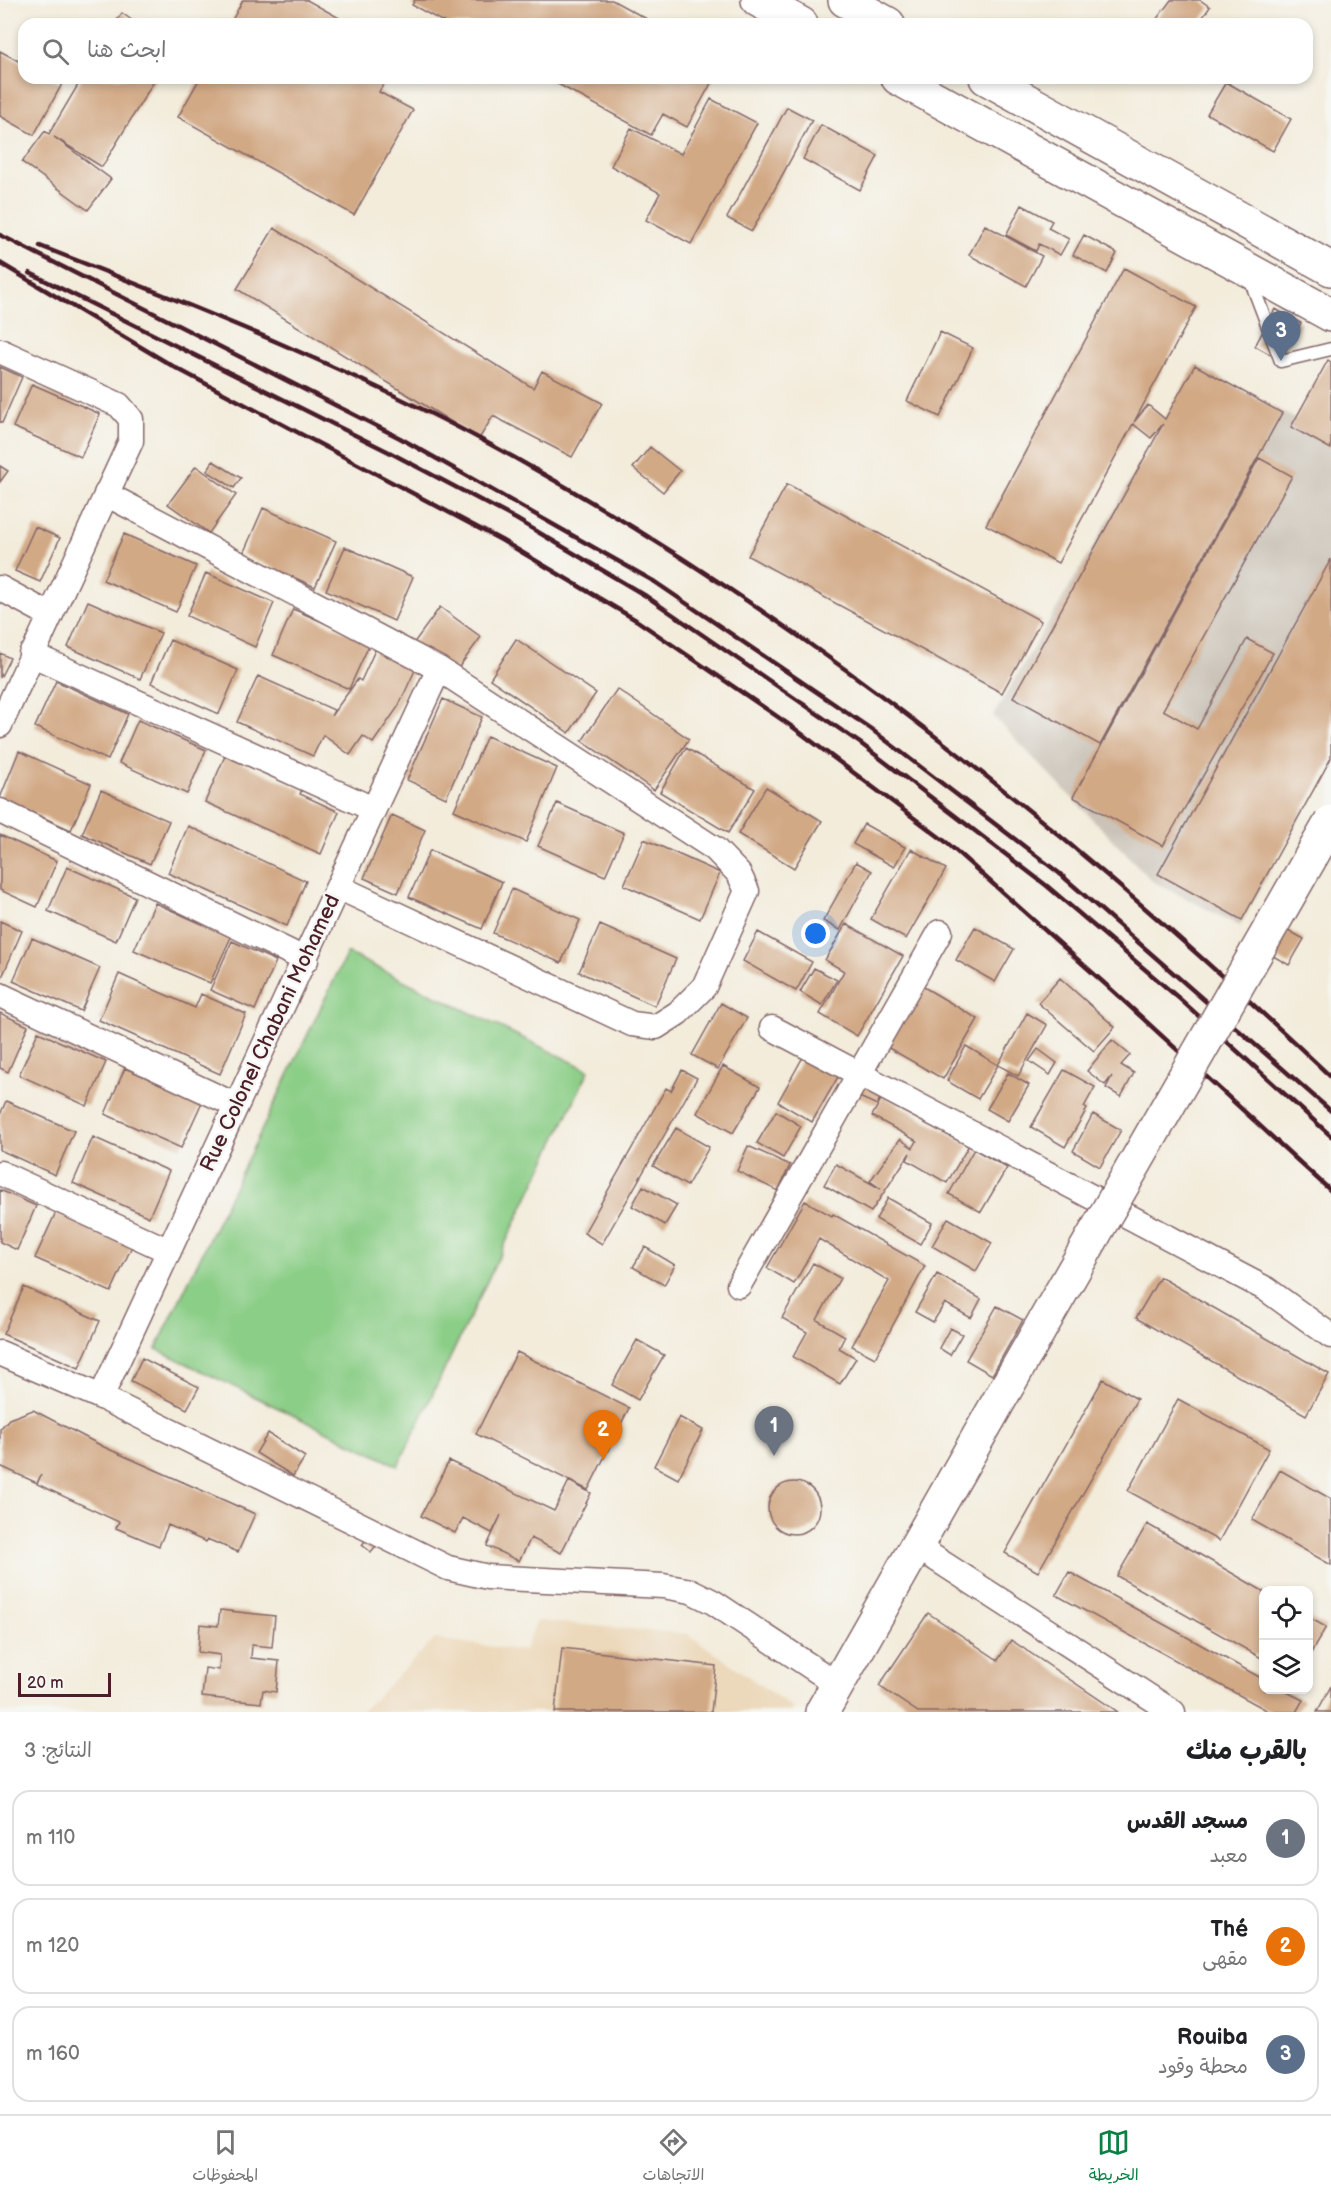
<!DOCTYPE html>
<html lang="ar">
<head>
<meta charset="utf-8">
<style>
  body { margin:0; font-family:"Balsamiq Sans","Playpen Sans Arabic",sans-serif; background:#f6f6f6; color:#202124; direction:rtl }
  .controls { position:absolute; right:18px; bottom:18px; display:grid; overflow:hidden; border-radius:12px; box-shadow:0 3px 9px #0003 }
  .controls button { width:54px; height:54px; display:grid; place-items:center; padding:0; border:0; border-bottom:2px solid #e0e0e0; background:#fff; color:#202124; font:30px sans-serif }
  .scale { position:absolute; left:18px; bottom:15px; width:93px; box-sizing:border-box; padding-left:6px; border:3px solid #4a1f2b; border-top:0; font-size:16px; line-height:21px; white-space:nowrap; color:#4a1f2b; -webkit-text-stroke:4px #f6f6f2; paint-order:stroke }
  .you { position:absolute; left:816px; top:934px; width:21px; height:21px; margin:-15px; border:4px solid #fff; border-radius:50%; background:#1a73e8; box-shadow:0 0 0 9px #1a73e833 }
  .badge { display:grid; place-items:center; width:39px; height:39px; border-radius:50%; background:#0b8043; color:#fff; font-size:20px; font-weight:700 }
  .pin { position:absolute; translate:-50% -50px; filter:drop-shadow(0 2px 3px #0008) }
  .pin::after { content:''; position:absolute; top:32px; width:21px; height:18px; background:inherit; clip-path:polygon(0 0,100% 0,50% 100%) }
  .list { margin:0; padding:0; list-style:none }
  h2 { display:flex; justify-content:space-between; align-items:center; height:78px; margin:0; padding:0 24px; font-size:26px }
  h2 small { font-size:20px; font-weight:400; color:#757577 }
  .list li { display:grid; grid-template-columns:39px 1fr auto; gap:18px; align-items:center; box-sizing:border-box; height:96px; margin:0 12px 12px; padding:0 12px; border:2px solid #e0e0e0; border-radius:18px }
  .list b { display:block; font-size:22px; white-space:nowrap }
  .list p { margin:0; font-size:20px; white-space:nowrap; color:#757577 }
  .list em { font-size:20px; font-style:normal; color:#757577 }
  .icon { flex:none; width:33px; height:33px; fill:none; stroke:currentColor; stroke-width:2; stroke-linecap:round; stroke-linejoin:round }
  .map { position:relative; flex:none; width:1331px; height:1712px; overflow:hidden; direction:ltr }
  .search { position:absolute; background:#fff; box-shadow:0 3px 9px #0003; left:18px; right:18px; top:18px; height:66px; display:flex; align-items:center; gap:15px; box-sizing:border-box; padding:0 21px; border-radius:18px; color:#757577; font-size:22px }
  .sheet { height:402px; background:#fff }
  nav { display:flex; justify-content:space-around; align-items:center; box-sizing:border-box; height:84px; border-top:2px solid #e0e0e0; background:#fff; font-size:16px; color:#757577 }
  nav a { display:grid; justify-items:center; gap:3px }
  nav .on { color:#0b8043 }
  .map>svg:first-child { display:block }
</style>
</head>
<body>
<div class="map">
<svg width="1331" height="1712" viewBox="0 0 1331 1712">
  <rect width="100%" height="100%" fill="#f6f6f2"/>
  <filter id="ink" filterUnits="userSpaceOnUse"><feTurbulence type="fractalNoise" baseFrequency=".0167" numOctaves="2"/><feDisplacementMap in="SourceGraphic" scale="12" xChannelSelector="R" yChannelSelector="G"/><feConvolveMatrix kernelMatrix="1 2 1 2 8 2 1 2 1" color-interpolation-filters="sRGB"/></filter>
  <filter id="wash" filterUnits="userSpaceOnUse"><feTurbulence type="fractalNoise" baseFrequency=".008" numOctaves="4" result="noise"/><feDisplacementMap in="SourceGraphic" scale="24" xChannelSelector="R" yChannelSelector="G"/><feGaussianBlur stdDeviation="1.35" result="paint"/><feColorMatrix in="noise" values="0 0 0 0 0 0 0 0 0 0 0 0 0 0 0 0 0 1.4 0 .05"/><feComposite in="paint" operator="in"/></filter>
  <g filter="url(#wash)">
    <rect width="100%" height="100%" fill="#f3ecdb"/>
    <!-- built -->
    <path fill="#ecd8ba" d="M537,1621l151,13 105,74 -2,4h-430l74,-73 89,12z"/>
    <!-- industrial -->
    <path fill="#cbc3b8" d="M1331,362v398l-91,166 -88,-45 -159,-165 100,-169 103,-183 101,56z"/>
    <!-- green -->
    <path fill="#8bce87" stroke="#6a7659" stroke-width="1.5" d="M347,953l242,117 -191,396 -242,-117z"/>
    <g id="blocks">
      <!-- building -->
      <path fill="#d2a985" d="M243,0h64l43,24h-120z
        M415,0h197l44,24h-209l-35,-19z
        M1171,0h29l10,7 -12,17h-45z
        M122,13l15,11h-23z
        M0,51l24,13v14h26l12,6 -28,51 -34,-19z
        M82,78h74l-54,89 -48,-30 57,42 -23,31 -66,-48 23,-31 4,3z
        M200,78h187l-8,14 34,18 -59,105 -176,-98z
        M547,78h167l-27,49 -24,-13 -12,21z
        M1226,82l65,37 -18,32 -66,-37z
        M711,99l46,24 -66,121 -45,-24 14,-27 -49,-27 20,-38 50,26z
        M787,107l25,13 -60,111 -25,-13z
        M821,125l57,31 -18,34 -57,-31z
        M1022,205l30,16 -4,7 21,11 -9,16 -21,-11 -3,7 -30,-16z
        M985,225l57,31 -16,30 -57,-31z
        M274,228l259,160 9,-17 60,32 -30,54 -79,-41 -14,23 -242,-150z
        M1084,235l33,18 -10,20 -34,-18z
        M1124,268l72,39 -62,115 14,-17 17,14 30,-54 87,48 -182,332 -87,-48 150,-273 -12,14 -18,-14 -75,139 -72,-38z
        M1275,309l26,14 -21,37 -25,-14z
        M940,332l33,16 -33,69 -33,-16z
        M1328,360l3,2v87l-40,-22z
        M0,367l22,10 -20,46 -2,-1z
        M32,384l68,30 -19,43 -68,-30z
        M650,447l30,24 -17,21 -30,-24z
        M1259,458l33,18 -129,234 34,19 50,-90 26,14 -110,193 -90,-49z
        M213,461l28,17 -7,10 -27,-17z
        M0,466l8,5 -8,11z
        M196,466l40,29 -27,38 -41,-29z
        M787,484l254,137 -39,72 -254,-137z
        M263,508l73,33 -21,46 -72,-33z
        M35,527l25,11 -20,44 -25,-11z
        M124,534l72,32 -20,46 -73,-32z
        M345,547l68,30 -19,44 -68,-31z
        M1331,559v199l-89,162 -84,-46z
        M206,573l68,30 -19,44 -68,-31z
        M88,601l73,32 -21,46 -72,-32z
        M440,607l41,30 -27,37 -41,-30z
        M293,609l77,34 -21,46 -76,-34z
        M516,639l80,54 -27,40 -79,-54z
        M170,640l68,30 -19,44 -68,-31z
        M376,648l41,18 -19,41 -25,36 -10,-7 -13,19 -27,-20 -10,21 -76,-34 21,-46 76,34 -3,6 27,-37 3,2z
        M0,653l10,5 -10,20z
        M56,681l72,33 -20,46 -73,-33z
        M617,689l72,50 -35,51 -72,-49z
        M443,699l39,18 -36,81 -39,-18z
        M138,720l68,30 -19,44 -68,-31z
        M487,736l70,32 -31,74 -72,-32z
        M686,748l69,41 -27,44 -68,-41z
        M19,751l72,33 -20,46 -71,-32z
        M225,756l77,34 -2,4 39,18 -18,42 -116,-52z
        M766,787l56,34 -28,47 -56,-34z
        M101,790l68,31 -19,43 -68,-30z
        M557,803l67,30 -19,43 -67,-30z
        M392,815l33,15 -27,63 -34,-15z
        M864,824l41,23 -11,20 -41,-23z
        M188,826l118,55 -19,45 -119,-53z
        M0,835l57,26 -20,46 -37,-17z
        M644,839l76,34 -20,46 -76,-34z
        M911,849l35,20 -40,70 -35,-20z
        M430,850l72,32 -20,47 -73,-32z
        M856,862l16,9 -32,59 -17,-9z
        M67,867l68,30 -19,44 -68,-30z
        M512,889l68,31 -19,43 -68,-30z
        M155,903l76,34 -21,46 -76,-33z
        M0,921l22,10 -20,46 -2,-1z
        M846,924l57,32 -46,80 -37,-22 24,-43 -19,-11z
        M600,925l76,34 -21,47 -76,-34z
        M975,927l39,22 -19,33 -39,-22z
        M1288,930l16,9 -15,26 -16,-9z
        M758,932l54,30 -16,29 -53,-30z
        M32,938l68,30 -19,43 -68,-30z
        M232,941l44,20 -21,49 -45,-20z
        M814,968l23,12 -15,25 -22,-13z
        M119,974l76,34 6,-14 45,20 -26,60 -121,-54z
        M1060,978l55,49 -21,24 -56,-48z
        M922,986l56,33 -35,60 -56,-32z
        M721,1003l26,15 -29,51 -26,-14z
        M0,1013l28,13 -20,46 -8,-4z
        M1027,1013l20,12 -29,51 -20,-11z
        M38,1032l68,30 -19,44 -68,-31z
        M1112,1040l18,15 -9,10 13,8 -13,24 -15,-9 6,-12 -7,9 -18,-14z
        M966,1046l32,19 -20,34 -31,-18z
        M1038,1049l19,14 -7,12 -21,-14z
        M803,1057l35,20 -26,45 -34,-20z
        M723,1066l37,21 -27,46 -36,-20z
        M125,1068l77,34 -21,46 -76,-34z
        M682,1070l15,8 -95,166 -18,-11 82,-145 5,3z
        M1064,1070l31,17 -11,20 3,2 -22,38 -34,-20z
        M1008,1073l21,12 -21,36 -21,-12z
        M861,1081l22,9 -6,15 -22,-10z
        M883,1096l86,49 -22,38 -40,-23 3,-7 -39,59 -47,-27 12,-21 45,25 -11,-8 30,-42 13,9 4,-7 -45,-25z
        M6,1101l68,30 -19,44 -55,-25v-35z
        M776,1111l25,15 -18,32 -26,-15z
        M1093,1114l28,16 -21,37 -27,-16z
        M676,1128l33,19 -22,39 -34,-20z
        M93,1137l76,34 -20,46 -76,-34z
        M748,1146l42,19 -12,26 -41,-20z
        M974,1149l33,19 -26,44 -32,-18z
        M643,1186l34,19 -12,20 -33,-19z
        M0,1190l36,16 -19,44 -17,-8z
        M888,1198l44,25 -12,21 -44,-25z
        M805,1201l27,15 1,-2 92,52 -50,92 -23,-12 37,-65 -70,-42 -25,45 -27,-16z
        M56,1212l76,34 -21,46 -76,-34z
        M948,1218l44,25 -16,28 -44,-25z
        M645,1247l30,18 -11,20 -31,-18z
        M813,1263l27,15 -23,42 28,16 -6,12 17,10 -16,26 -47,-27 14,-25 -25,-14z
        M937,1274l44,25 -10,19 -26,-15 -12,19 -18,-10z
        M1160,1277l169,97 -23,41 -170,-97z
        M24,1287l76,34 -21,47 -76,-34z
        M997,1306l26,14 -31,55 -26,-15z
        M950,1328l12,6 -12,21 -11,-7z
        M637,1340l27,15 -26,45 -26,-15z
        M517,1352l112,56 -41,82 -112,-56z
        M142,1358l57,29 -12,22 -56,-28z
        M1103,1379l34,20 -99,173 -33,-19z
        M1178,1399l91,50 -50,92 -91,-50z
        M33,1410l71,37 151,67 -17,38 -31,-13 -1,3 -38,-17 -9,21 -43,-18 3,-6 -82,-38 4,-9 -4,8 -37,-17v-37l9,-10z
        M679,1417l24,13 -25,49 -24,-13z
        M268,1433l37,24 -12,19 -37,-23z
        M449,1461l105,50 15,-30 22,12 -30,60 -30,-15 -12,23 -32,-15 14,-31 -9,18 -29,-15 -8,15 -34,-17z
        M1280,1470l51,29v66l-79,-45z
        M768 1508a26 26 0 1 1 52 0a26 26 0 1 1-52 0Z
        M1147,1524l116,67v68l-146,-83z
        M375,1526l10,8 -14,18 -9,-7z
        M1069,1572l194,107 1,11h19l20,10 -7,12h-26l-214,-117z
        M220,1610l55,6 -3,31 -20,-2 -1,13 28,3 -3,31 -13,-2 -2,13 -59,-6 3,-29 14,2 1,-15 -22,-3 2,-28 18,2z
        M928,1613l70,47 13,-20 107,72h-200l-39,-26z
        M1308,1617l18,10 -18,31z
        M562,1648l154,18 -5,46h-156z
        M1331,1686v26h-14z"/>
    </g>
  </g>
  <g filter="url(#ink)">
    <use href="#blocks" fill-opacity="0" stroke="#856769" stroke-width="1.5"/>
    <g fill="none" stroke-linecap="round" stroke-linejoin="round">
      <defs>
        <path id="lane" d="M1250,279l31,82 50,-12"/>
        <path id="street" d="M0,351l119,54 12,14v22l-131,284
          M106,494l333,175 276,180 24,25 8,17 -43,96 -26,26 -22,14 -24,-3 -294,-137
          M0,588l50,27
          M31,654l342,155
          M0,811l306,149
          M0,995l235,110
          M772,1028l494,261 65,47
          M0,1173l169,78
          M739,1285l201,-353
          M0,1353l101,44 347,171 40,9 175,9 28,5 22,11 124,82
          M101,1397l338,-728
          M916,1546l257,166"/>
        <path id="secondary" d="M822,1712l187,-329"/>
        <path id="highway" d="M758,0l43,24
          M845,0l43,24
          M898,78l433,237
          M986,78l345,191"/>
      </defs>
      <!-- lane casing -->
      <use href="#lane" stroke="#856769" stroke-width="15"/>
      <!-- street casing -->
      <use href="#street" stroke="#856769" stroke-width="27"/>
      <!-- secondary casing -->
      <use href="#secondary" stroke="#856769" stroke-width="36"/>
      <!-- highway casing -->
      <use href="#highway" stroke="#856769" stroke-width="36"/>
      <!-- lane -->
      <use href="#lane" stroke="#fff" stroke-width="12"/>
      <!-- street -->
      <use href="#street" stroke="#fff" stroke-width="24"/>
      <!-- secondary -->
      <use href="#secondary" stroke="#fff" stroke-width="33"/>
      <!-- highway -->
      <use href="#highway" stroke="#fff" stroke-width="33"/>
      <!-- rail -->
      <path stroke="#4a1f2b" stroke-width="4.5" d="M0,235l400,203 255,144 216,147 188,144 272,238
        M40,246c161,63 323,127 475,212 300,167 568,384 816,619
        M0,263l176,105 325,172 135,80 158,108 152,114 167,149 218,200
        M30,273l359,179 127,67 130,77 214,147 187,143 134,114 150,136"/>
      <defs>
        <path id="secondary-bridge" d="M1009,1383l322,-561"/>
      </defs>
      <!-- secondary-bridge casing -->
      <use href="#secondary-bridge" stroke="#856769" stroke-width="36" stroke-linecap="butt"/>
      <!-- secondary-bridge -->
      <use href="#secondary-bridge" stroke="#fff" stroke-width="33"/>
    </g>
  </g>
  <g text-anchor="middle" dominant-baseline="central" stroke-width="5" stroke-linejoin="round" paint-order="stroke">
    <!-- street labels -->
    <g font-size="21" fill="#4a1f2b" stroke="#f6f6f2">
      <text transform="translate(270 1033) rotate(-65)">Rue Colonel Chabani Mohamed</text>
    </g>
  </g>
</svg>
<div class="controls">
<button><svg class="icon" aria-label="locate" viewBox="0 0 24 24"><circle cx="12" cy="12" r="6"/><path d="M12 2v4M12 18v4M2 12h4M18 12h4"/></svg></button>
<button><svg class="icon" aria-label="layers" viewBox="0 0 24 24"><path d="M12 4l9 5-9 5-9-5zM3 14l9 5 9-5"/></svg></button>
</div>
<div class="scale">20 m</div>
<div class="you"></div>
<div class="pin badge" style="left:774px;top:1456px;background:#6b7280">1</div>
<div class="pin badge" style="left:603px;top:1460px;background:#e8710a">2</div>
<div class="pin badge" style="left:1281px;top:361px;background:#5c6f8a">3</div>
<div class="search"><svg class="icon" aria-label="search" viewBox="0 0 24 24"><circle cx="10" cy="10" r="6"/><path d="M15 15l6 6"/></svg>ابحث هنا</div>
</div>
<section class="sheet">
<h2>بالقرب منك<small>النتائج: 3</small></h2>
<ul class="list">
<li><span class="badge" style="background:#6b7280">1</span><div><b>مسجد القدس</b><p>معبد</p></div><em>110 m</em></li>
<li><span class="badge" style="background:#e8710a">2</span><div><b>Thé</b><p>مقهى</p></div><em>120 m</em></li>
<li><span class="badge" style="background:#5c6f8a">3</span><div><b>Rouiba</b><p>محطة وقود</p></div><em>160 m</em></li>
</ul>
</section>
<nav>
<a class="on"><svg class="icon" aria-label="map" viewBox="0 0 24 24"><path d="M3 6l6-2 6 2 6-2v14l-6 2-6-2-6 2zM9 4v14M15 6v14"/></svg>الخريطة</a>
<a><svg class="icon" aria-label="directions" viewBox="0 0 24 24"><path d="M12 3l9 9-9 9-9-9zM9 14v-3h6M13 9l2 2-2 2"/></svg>الاتجاهات</a>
<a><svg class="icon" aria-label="saved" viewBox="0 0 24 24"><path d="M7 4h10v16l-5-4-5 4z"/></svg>المحفوظات</a>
</nav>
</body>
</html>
